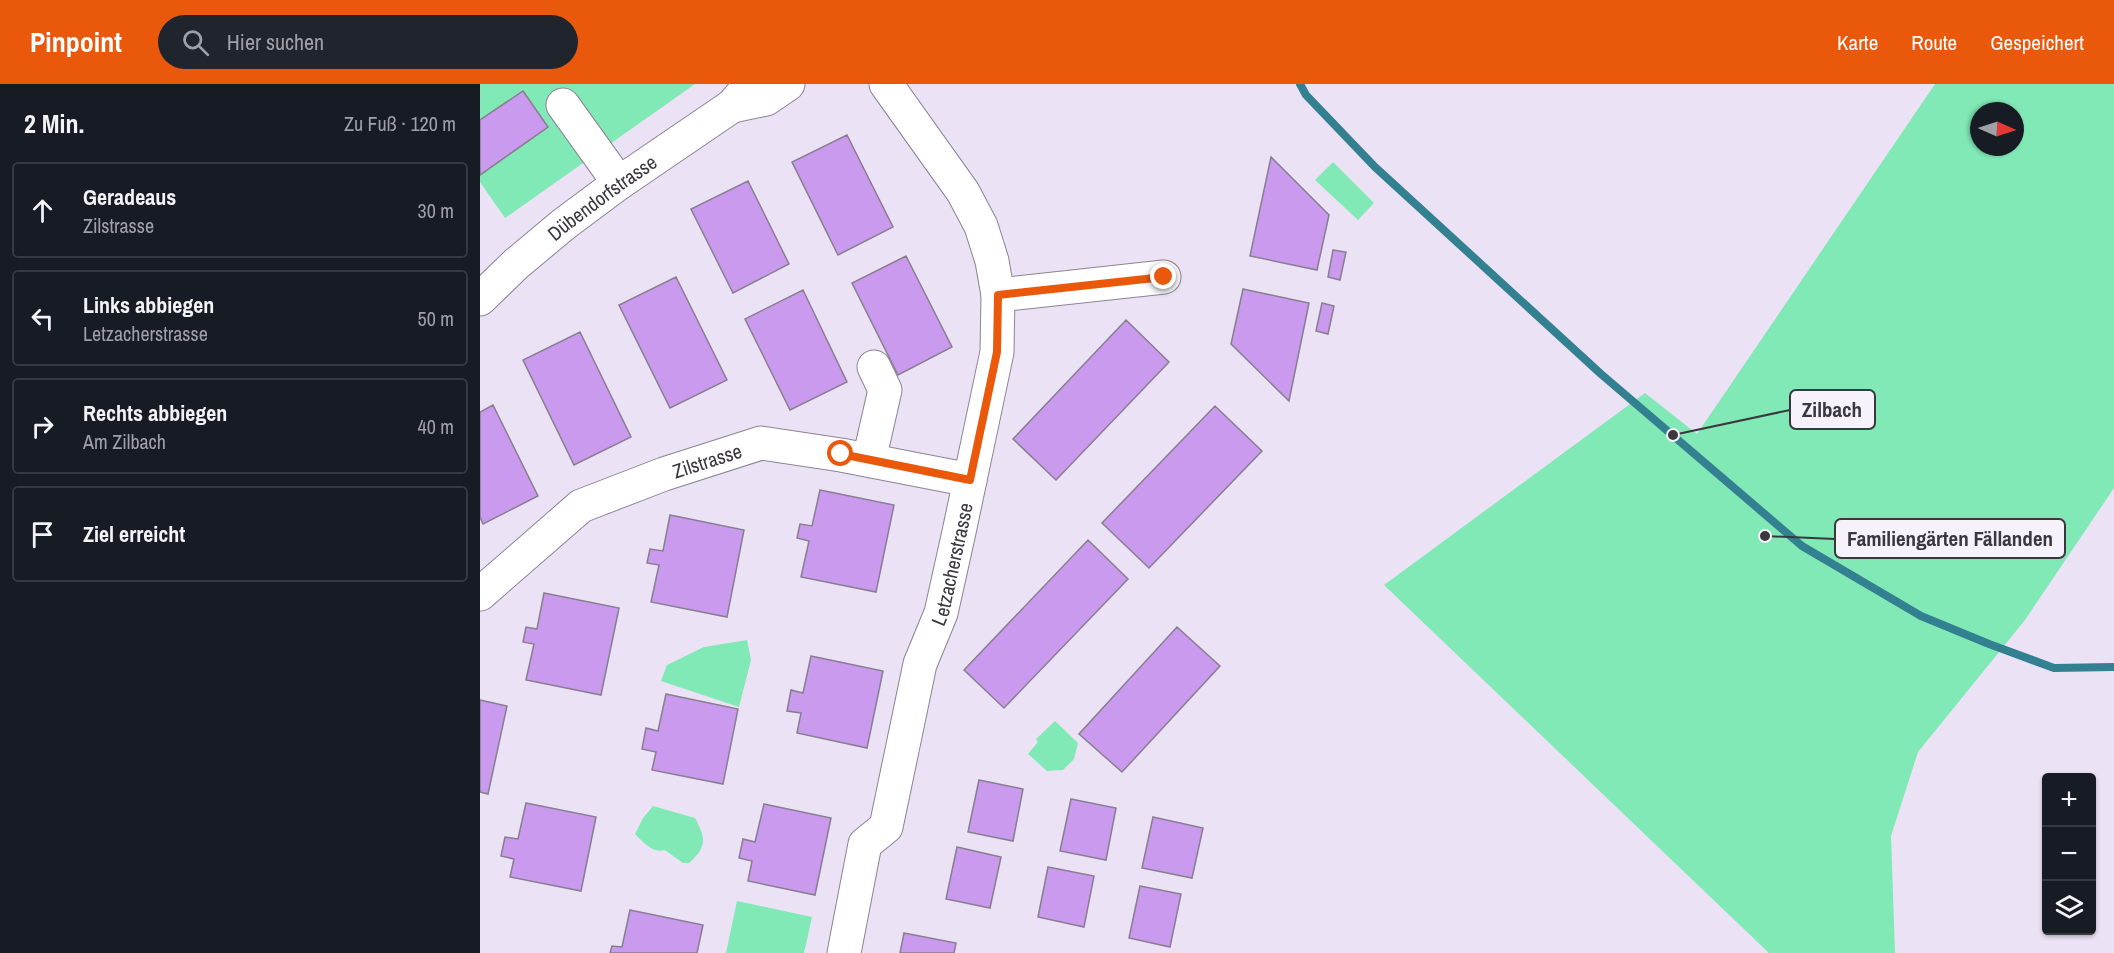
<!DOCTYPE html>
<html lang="de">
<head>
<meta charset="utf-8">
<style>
  body { margin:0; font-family:"Archivo Narrow",sans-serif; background:#20242c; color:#f1f3f6 }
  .controls { position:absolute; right:18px; bottom:18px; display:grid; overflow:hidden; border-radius:6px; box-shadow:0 2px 4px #0004 }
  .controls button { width:54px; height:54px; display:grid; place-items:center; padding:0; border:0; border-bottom:2px solid #363941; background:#171b24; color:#f1f3f6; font:30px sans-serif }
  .compass { position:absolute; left:1490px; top:18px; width:54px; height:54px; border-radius:50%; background:#171b24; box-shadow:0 2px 4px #0004; rotate:93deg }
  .stop { position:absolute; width:18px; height:18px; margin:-14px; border:4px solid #ea580c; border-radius:50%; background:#fff }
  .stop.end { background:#ea580c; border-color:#fff; box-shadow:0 2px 6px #0008 }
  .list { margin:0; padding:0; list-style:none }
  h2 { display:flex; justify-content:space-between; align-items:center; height:78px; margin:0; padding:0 24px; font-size:26px }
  h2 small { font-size:20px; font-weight:400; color:#9ea1a6 }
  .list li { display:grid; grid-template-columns:39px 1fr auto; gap:18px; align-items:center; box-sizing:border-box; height:96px; margin:0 12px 12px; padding:0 12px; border:2px solid #363941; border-radius:6px }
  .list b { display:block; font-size:22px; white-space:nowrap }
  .list p { margin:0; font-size:20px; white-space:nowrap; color:#9ea1a6 }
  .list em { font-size:20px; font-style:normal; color:#9ea1a6 }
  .icon { flex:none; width:33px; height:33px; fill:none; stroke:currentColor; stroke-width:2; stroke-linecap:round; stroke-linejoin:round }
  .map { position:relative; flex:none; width:1634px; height:869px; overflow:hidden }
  header { display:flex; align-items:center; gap:36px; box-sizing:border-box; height:84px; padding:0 30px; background:#ea580c; color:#fff }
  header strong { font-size:28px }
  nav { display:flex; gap:33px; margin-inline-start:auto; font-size:21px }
  .search { width:420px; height:54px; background:#20242c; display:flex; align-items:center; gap:15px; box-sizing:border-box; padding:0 21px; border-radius:33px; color:#9ea1a6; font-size:22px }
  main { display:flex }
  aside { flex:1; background:#171b24 }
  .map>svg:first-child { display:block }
</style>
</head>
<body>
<header>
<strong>Pinpoint</strong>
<div class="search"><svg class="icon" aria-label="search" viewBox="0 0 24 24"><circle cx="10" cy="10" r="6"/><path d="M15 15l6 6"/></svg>Hier suchen</div>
<nav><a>Karte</a><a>Route</a><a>Gespeichert</a></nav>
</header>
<main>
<aside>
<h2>2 Min.<small>Zu Fuß · 120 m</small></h2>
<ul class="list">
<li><svg class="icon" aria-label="ahead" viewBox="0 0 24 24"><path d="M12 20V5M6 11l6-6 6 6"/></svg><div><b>Geradeaus</b><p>Zilstrasse</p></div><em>30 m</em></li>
<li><svg class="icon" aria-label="left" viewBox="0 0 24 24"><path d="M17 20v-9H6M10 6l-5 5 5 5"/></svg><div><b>Links abbiegen</b><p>Letzacherstrasse</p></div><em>50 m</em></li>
<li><svg class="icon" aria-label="right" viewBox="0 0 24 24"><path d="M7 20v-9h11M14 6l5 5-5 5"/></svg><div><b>Rechts abbiegen</b><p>Am Zilbach</p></div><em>40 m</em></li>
<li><svg class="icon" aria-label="arrive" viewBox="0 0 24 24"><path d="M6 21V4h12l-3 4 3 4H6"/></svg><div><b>Ziel erreicht</b></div></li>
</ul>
</aside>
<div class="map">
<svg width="1634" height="869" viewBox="0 0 1634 869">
  <rect width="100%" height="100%" fill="#ece2f5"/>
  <!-- green -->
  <path fill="#81e9b5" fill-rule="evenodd" d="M0,0h215l-190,134 -25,-36z
    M1455,0h179v404l-89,132 -107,132 -27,84 4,117h-126l-385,-368 261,-192 52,41zM1499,27h36v36h-36z
    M853,78l41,41 -16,17 -43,-40z
    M267,556l4,20 -12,47 -78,-26 6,-16 37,-18z
    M575,637l23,22 -4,16 -11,11 -16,1 -19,-17 10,-12 -2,-3z
    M173,722l42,12c11,20 12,29 -6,45h-6l-18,-13c-12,4 -22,-8 -30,-16l8,-16z
    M257,817l75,16 -8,36h-78z"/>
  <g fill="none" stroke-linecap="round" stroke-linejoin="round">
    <!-- stream -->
    <path stroke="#338091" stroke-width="8" d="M820,0l6,11 69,72 226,207 201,172 119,70 68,28 65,24 60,-1"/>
  </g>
  <!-- building -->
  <path fill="#c99aed" stroke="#887e90" stroke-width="1.5" d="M43,7l25,36 -68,48v-55z
    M367,51l46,92 -55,28 -46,-93z
    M791,73l58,58 -12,55 -67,-14z
    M268,97l41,83 -56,29 -42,-84z
    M853,166l13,2 -6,28 -12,-3z
    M426,172l46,91 -54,28 -46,-92z
    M196,193l51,103 -57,28 -51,-103z
    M763,205l66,14 -20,98 -58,-57z
    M323,206l44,92 -57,28 -45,-91z
    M842,219l12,3 -6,28 -12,-3z
    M646,236l43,42 -113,118 -43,-41z
    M100,248l51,105 -57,28 -51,-105z
    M13,321l45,91 -55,28 -3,-7v-105z
    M735,322l47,45 -113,117 -47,-45z
    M340,406l74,15 -18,87 -75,-15 8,-36 -12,-3 3,-14 12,2z
    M190,431l74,15 -17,87 -76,-15 8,-37 -12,-2 3,-14 13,2z
    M608,456l40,39 -124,129 -40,-38z
    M64,509l75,15 -18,87 -75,-15 8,-36 -11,-2 3,-15 11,2z
    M697,543l43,39 -98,106 -43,-38z
    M331,572l72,15 -16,77 -70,-15 4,-20 -14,-2 4,-21 12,3z
    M186,610l72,15 -15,75 -71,-14 4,-18 -14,-3 4,-21 12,3z
    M0,616l27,6 -19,88 -8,-2z
    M499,696l44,9 -10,52 -45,-9z
    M591,715l45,9 -10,52 -46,-9z
    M46,719l70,14 -15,74 -71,-14 4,-18 -13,-3 4,-19 13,2z
    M284,720l67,14 -16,77 -67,-14 4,-20 -13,-3 4,-19 12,3z
    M673,733l50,11 -11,50 -50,-10z
    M477,763l44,10 -11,51 -44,-9z
    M568,783l46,9 -10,51 -46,-10z
    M660,802l41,8 -11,53 -41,-9z
    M150,826l73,15 -6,28h-87l2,-7 10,1z
    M424,849l52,10 -2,10h-54z"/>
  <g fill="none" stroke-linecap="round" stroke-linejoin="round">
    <defs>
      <g id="minor">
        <path d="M83,21l56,78"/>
        <path d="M518,211l166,-18"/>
        <path d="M389,376l16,-70 -11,-23"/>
        <path id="s1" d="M0,510l101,-88 83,-32 97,-31 80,12 129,25"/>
        <path id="s2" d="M364,869l21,-109 21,-17 34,-163 21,-51 18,-81 38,-180 1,-57 -6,-34 -11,-35 -18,-34 -77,-108"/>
      </g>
      <g id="major">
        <path d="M252,22l34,-7 22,-15"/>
        <path id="s3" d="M0,215l36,-35 48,-40 55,-41 113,-77 19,-22"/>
      </g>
    </defs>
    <!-- minor casing -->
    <use href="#minor" stroke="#8c8394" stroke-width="35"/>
    <!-- major casing -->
    <use href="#major" stroke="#8c8394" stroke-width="35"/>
    <!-- minor -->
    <use href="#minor" stroke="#fff" stroke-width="33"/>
    <!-- major -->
    <use href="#major" stroke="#fff" stroke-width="33"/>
  </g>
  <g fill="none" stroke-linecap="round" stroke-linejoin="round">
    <!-- route -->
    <path stroke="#ea580c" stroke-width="8" d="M361,370l129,26 27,-128 1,-57 166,-18"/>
  </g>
  <g text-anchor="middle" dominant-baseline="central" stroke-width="4.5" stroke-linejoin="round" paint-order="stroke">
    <!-- street labels -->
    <g font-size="20" fill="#3b373e" stroke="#f7f1fc">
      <text stroke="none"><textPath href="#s3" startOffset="159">Dübendorfstrasse</textPath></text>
      <text stroke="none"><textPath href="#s1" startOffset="268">Zilstrasse</textPath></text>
      <text stroke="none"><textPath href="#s2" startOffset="410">Letzacherstrasse</textPath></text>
    </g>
  </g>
  <!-- callouts -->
  <path fill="none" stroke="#3b373e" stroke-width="2" d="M1193 351L1310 326M1285 452L1355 455"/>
  <g fill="#3b373e" stroke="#f7f1fc" stroke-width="2">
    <circle cx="1193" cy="351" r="6"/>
    <circle cx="1285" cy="452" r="6"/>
  </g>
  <g fill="#f7f1fc" stroke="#3b373e" stroke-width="2">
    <rect x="1310" y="306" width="85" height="39" rx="6"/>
    <rect x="1355" y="435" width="230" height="39" rx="6"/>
  </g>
  <g font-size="21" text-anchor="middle" font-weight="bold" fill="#3b373e">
    <text x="1352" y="333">Zilbach</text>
    <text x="1470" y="462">Familiengärten Fällanden</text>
  </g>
</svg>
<div class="controls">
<button>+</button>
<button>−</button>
<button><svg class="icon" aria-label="layers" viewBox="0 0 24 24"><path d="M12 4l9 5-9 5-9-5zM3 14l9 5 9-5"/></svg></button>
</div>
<svg class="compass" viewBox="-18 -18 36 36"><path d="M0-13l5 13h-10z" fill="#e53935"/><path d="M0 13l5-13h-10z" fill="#9ea1a6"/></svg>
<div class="stop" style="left:361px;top:370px"></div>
<div class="stop end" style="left:684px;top:193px"></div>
</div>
</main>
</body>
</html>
